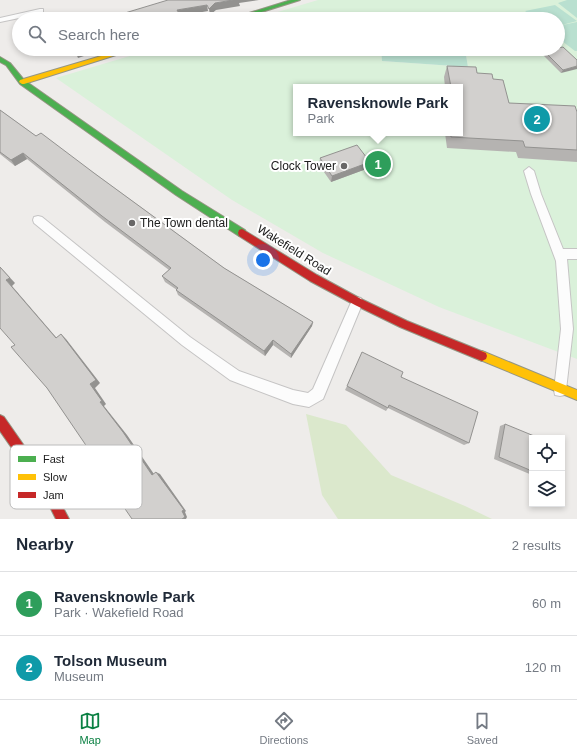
<!DOCTYPE html>
<html lang="en">
<head>
<meta charset="utf-8">
<style>
  body { margin:0; font-family:Arial,sans-serif; background:#f2f2f3; color:#1f2937 }
  .controls { position:absolute; right:12px; bottom:12px; display:grid; overflow:hidden; border-radius:0px; box-shadow:0 2px 6px #0003 }
  .controls button { width:36px; height:36px; display:grid; place-items:center; padding:0; border:0; border-bottom:1px solid #e0e1e3; background:#fff; color:#1f2937; font:20px sans-serif }
  .you { position:absolute; left:263px; top:260px; width:14px; height:14px; margin:-10px; border:3px solid #fff; border-radius:50%; background:#1a73e8; box-shadow:0 0 0 6px #1a73e833 }
  .badge { display:grid; place-items:center; width:26px; height:26px; border-radius:50%; background:#0b8043; color:#fff; font-size:13px; font-weight:700 }
  .pin { position:absolute; translate:-50% -50%; border:2px solid #fff; box-shadow:0 1px 4px #0006 }
  .popup { position:absolute; left:293px; top:84px; width:170px; height:52px; box-sizing:border-box; display:grid; place-content:center; border-radius:0px; background:#fff; filter:drop-shadow(0 1px 3px #0005); font-size:13px; white-space:nowrap; color:#747a83 }
  .popup b { font-size:15px; color:#1f2937 }
  .popup::after { content:''; position:absolute; left:50%; top:100%; margin-left:-8px; border:8px solid transparent; border-top-color:#fff }
  .list { margin:0; padding:0; list-style:none }
  h2 { display:flex; justify-content:space-between; align-items:center; height:52px; margin:0; padding:0 16px; font-size:17px }
  h2 small { font-size:13px; font-weight:400; color:#747a83 }
  .list li { display:grid; grid-template-columns:26px 1fr auto; gap:12px; align-items:center; box-sizing:border-box; height:64px; padding:0 16px; border-top:1px solid #e0e1e3 }
  .list b { display:block; font-size:15px; white-space:nowrap }
  .list p { margin:0; font-size:13px; white-space:nowrap; color:#747a83 }
  .list em { font-size:13px; font-style:normal; color:#747a83 }
  .icon { flex:none; width:22px; height:22px; fill:none; stroke:currentColor; stroke-width:2; stroke-linecap:round; stroke-linejoin:round }
  .map { position:relative; flex:none; width:577px; height:519px; overflow:hidden }
  .search { position:absolute; background:#fff; box-shadow:0 2px 6px #0003; left:12px; right:12px; top:12px; height:44px; display:flex; align-items:center; gap:10px; box-sizing:border-box; padding:0 14px; border-radius:22px; color:#747a83; font-size:15px }
  .sheet { height:180px; background:#fff }
  nav { display:flex; justify-content:space-around; align-items:center; box-sizing:border-box; height:56px; border-top:1px solid #e0e1e3; background:#fff; font-size:11px; color:#747a83 }
  nav a { display:grid; justify-items:center; gap:2px }
  nav .on { color:#0b8043 }
  .map>svg:first-child { display:block }
</style>
</head>
<body>
<div class="map">
<svg width="577" height="519" viewBox="0 0 577 519">
  <rect width="100%" height="100%" fill="#eeecea"/>
  <!-- grass -->
  <path fill="#dbe8cc" d="M306,414l40,11 45,50 74,31 27,13h-154l-16,-24z"/>
  <!-- park -->
  <path fill="#daf1da" fill-rule="evenodd" d="M318,0h259v359l-138,-52 -116,-54 -91,-53 -176,-122 97,-29h228l1,12 86,6 -3,-18h93v-30h-118l-59,-3v3h-127zM296,87h164v46h-164z"/>
  <!-- pitch -->
  <path fill="#b9e0d0" d="M567,0h10v18l-19,-15z
    M555,5l22,16 -19,5v-7h-22l-11,-8z
    M577,22v29h-2l-17,-13v-12z
    M381,49h84l3,18 -86,-6z"/>
  <g fill="none" stroke-linecap="round" stroke-linejoin="round">
    <defs>
      <path id="lane" d="M40,9h3v4l-43,9v-4z
        M529,167l5,4 7,23 22,55h14v10h-10l6,70 -7,61 -1,5 -5,1 -5,-1 -1,-5 7,-61 -5,-68 -25,-67 -7,-23z
        M38,216l4,1 148,120 49,34 54,19 15,3 5,-4 40,-91 4,-1 4,1 2,4 -40,97 -14,8 -16,-3 -63,-24 -48,-35 -148,-122 -1,-3 1,-3z"/>
      <path id="fast" d="M291,0h9l-61,19h-9z
        M0,57l10,6 14,17 158,111 63,39 1,3 -1,3h-6l-63,-41 -156,-111 -14,-19 -6,-3z"/>
      <path id="slow" d="M125,49h10l-111,35h-2l-3,-2 1,-2z
        M482,351l95,39v10l-99,-41 -1,-3 1,-3z"/>
      <path id="jam" d="M242,229l75,46 44,24 46,22 79,32 1,3 -1,3 -4,2 -82,-34 -45,-22 -45,-24 -71,-45 -1,-3 1,-3z
        M0,415l4,2 46,66 19,36h-13l-14,-28 -42,-60z"/>
    </defs>
    <!-- lane casing -->
    <use href="#lane" stroke="#c5c4c4" stroke-width="2"/>
    <!-- fast casing -->
    <use href="#fast" stroke="#959683" stroke-width="2"/>
    <!-- slow casing -->
    <use href="#slow" stroke="#959683" stroke-width="2"/>
    <!-- jam casing -->
    <use href="#jam" stroke="#959683" stroke-width="2"/>
    <!-- lane -->
    <use href="#lane" fill="#fcfcfc" fill-rule="evenodd"/>
    <!-- fast -->
    <use href="#fast" fill="#4caf50" fill-rule="evenodd"/>
    <!-- slow -->
    <use href="#slow" fill="#ffc107" fill-rule="evenodd"/>
    <!-- jam -->
    <use href="#jam" fill="#c62828" fill-rule="evenodd"/>
  </g>
  <!-- wall -->
  <path fill="#b5b3b1" d="M544,51l33,9 -16,13 -19,-19z
    M447,66l30,7 16,6 16,24 68,9v50l-59,-4 -2,-6 -69,-4 -2,-15h15v-46h-15l-1,-10z
    M0,110l36,26 58,37 130,95 89,54 -1,4 -21,32 -18,-13 -8,11 -87,-61 -2,-5h1l-12,-8 -3,-6 7,-6 -64,-48 -78,-63 -12,7 -15,-12z
    M320,158l50,4 -1,6 -38,14 -12,-17z
    M401,377l68,66 -5,2 -76,-37 -2,3 -41,-21 2,-4z
    M505,424l27,14v37l-38,-16 6,-33z"/>
  <!-- shaded-wall -->
  <path fill="#939290" d="M233,0h26l-20,3 1,3 -24,4 -6,5 -1,-6 6,-6z
    M207,5l1,6 -28,5 1,3h-12l8,-9z
    M82,49h20v1l-24,8 -3,-7z
    M577,66v3l-16,4 2,-3z
    M23,153l4,6 -12,7 -4,-6z
    M370,162l-1,6 -38,14 1,-6z
    M0,267l15,16 -3,3 49,57 -5,-5 -50,-58z
    M313,322l-1,4 -21,32v-4z
    M61,334l5,5 34,44 -5,5 11,16 -2,2 23,29 29,42 -4,-2 -52,-73 -10,-18z
    M273,340v5l-8,11 -1,-5z
    M156,472l4,2 26,37 -1,1 2,5 -1,2h-4v-8z"/>
  <!-- building -->
  <path fill="#d2d0ce" stroke="#939290" d="M168,0h65l-18,3 -6,6 -2,-4 -30,5 3,5 -11,4h-64z
    M563,47l14,13v6l-14,4 -19,-19 8,-2h6v-1z
    M74,49h8l-7,2z
    M447,66l29,1 1,6 15,1 1,5 10,1 6,23 66,3 2,6v38l-52,-3 -2,-6 -72,-4v-4h9v-46h-9z
    M0,110l36,26 5,-3 53,40 130,95 89,54 -22,32 -18,-14 -9,11 -88,-61 2,-2 -16,-12 9,-8 -69,-52 -79,-63 -12,7 -11,-8z
    M357,145l13,17 -38,14 -12,-18z
    M0,267l10,11 -4,2 50,58 5,-4 35,46 -6,4 12,17 -2,1 23,30 29,43 4,-3 28,38 -2,1 3,6 -3,2h-50l-13,-19 -21,-37 -51,-75 -36,-41 4,-2 -15,-17z
    M362,352l41,20 -2,5 77,35 -9,31 -80,-38 -1,3 -41,-22z
    M505,424l34,14h-7v33l-33,-14z"/>
  <!-- markers -->
  <g fill="#686767" stroke="#fff" stroke-width="1.5">
    <circle cx="344" cy="166" r="4"/>
    <circle cx="132" cy="223" r="4"/>
  </g>
  <g text-anchor="middle" dominant-baseline="central" stroke-width="4" stroke-linejoin="round" paint-order="stroke">
    <!-- poi labels -->
    <g font-size="12" fill="#202020" stroke="#fff" text-anchor="end">
      <text x="336" y="166">Clock Tower</text>
      <text x="140" y="223" text-anchor="start">The Town dental</text>
    </g>
    <!-- street labels -->
    <g font-size="12" fill="#202020" stroke="#fff">
      <text transform="translate(294 250) rotate(32)">Wakefield Road</text>
    </g>
  </g>
  <!-- legend -->
  <rect x="10" y="445" width="132" height="64" rx="6" fill="#fff" stroke="#bcbcbc" stroke-width="1"/>
  <rect x="18" y="456" width="18" height="6" fill="#4caf50"/>
  <rect x="18" y="474" width="18" height="6" fill="#ffc107"/>
  <rect x="18" y="492" width="18" height="6" fill="#c62828"/>
  <g font-size="11" fill="#202020">
    <text x="43" y="463">Fast</text>
    <text x="43" y="481">Slow</text>
    <text x="43" y="499">Jam</text>
  </g>
</svg>
<div class="controls">
<button><svg class="icon" aria-label="locate" viewBox="0 0 24 24"><circle cx="12" cy="12" r="6"/><path d="M12 2v4M12 18v4M2 12h4M18 12h4"/></svg></button>
<button><svg class="icon" aria-label="layers" viewBox="0 0 24 24"><path d="M12 4l9 5-9 5-9-5zM3 14l9 5 9-5"/></svg></button>
</div>
<div class="you"></div>
<div class="pin badge" style="left:378px;top:164px;background:#2e9e5b">1</div>
<div class="popup"><b>Ravensknowle Park</b>Park</div>
<div class="pin badge" style="left:537px;top:119px;background:#0f9aa8">2</div>
<div class="search"><svg class="icon" aria-label="search" viewBox="0 0 24 24"><circle cx="10" cy="10" r="6"/><path d="M15 15l6 6"/></svg>Search here</div>
</div>
<section class="sheet">
<h2>Nearby<small>2 results</small></h2>
<ul class="list">
<li><span class="badge" style="background:#2e9e5b">1</span><div><b>Ravensknowle Park</b><p>Park · Wakefield Road</p></div><em>60 m</em></li>
<li><span class="badge" style="background:#0f9aa8">2</span><div><b>Tolson Museum</b><p>Museum</p></div><em>120 m</em></li>
</ul>
</section>
<nav>
<a class="on"><svg class="icon" aria-label="map" viewBox="0 0 24 24"><path d="M3 6l6-2 6 2 6-2v14l-6 2-6-2-6 2zM9 4v14M15 6v14"/></svg>Map</a>
<a><svg class="icon" aria-label="directions" viewBox="0 0 24 24"><path d="M12 3l9 9-9 9-9-9zM9 14v-3h6M13 9l2 2-2 2"/></svg>Directions</a>
<a><svg class="icon" aria-label="saved" viewBox="0 0 24 24"><path d="M7 4h10v16l-5-4-5 4z"/></svg>Saved</a>
</nav>
</body>
</html>
